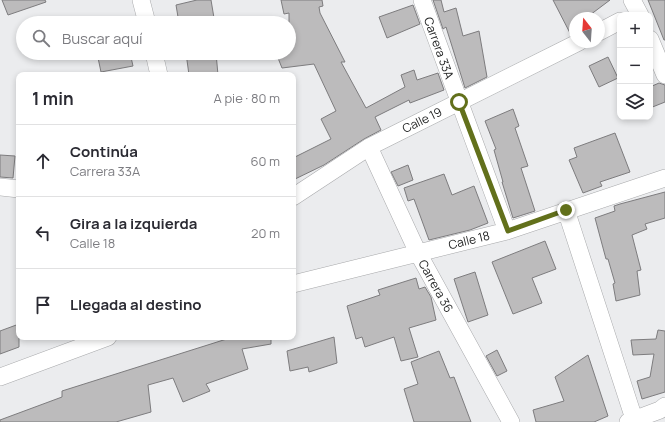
<!DOCTYPE html>
<html lang="es">
<head>
<meta charset="utf-8">
<style>
  body { margin:0; font-family:Manrope,sans-serif; background:#f2f2f3; color:#2b2b33 }
  .controls { position:absolute; right:12px; top:12px; display:grid; overflow:hidden; border-radius:8px; box-shadow:0 2px 6px #0003 }
  .controls button { width:36px; height:36px; display:grid; place-items:center; padding:0; border:0; border-bottom:1px solid #e1e1e2; background:#fff; color:#2b2b33; font:20px sans-serif }
  .compass { position:absolute; left:569px; top:12px; width:36px; height:36px; border-radius:50%; background:#fff; box-shadow:0 2px 6px #0003; rotate:343deg }
  .stop { position:absolute; width:12px; height:12px; margin:-9px; border:3px solid #62701b; border-radius:50%; background:#fff }
  .stop.end { background:#62701b; border-color:#fff; box-shadow:0 1px 4px #0008 }
  .list { margin:0; padding:0; list-style:none }
  h2 { display:flex; justify-content:space-between; align-items:center; height:52px; margin:0; padding:0 16px; font-size:17px }
  h2 small { font-size:13px; font-weight:400; color:#7c7c81 }
  .list li { display:grid; grid-template-columns:26px 1fr auto; gap:12px; align-items:center; box-sizing:border-box; height:72px; padding:0 16px; border-top:1px solid #e1e1e2 }
  .list b { display:block; font-size:15px; white-space:nowrap }
  .list p { margin:0; font-size:13px; white-space:nowrap; color:#7c7c81 }
  .list em { font-size:13px; font-style:normal; color:#7c7c81 }
  .icon { flex:none; width:22px; height:22px; fill:none; stroke:currentColor; stroke-width:2; stroke-linecap:round; stroke-linejoin:round }
  .map { position:relative; flex:none; width:665px; height:422px; overflow:hidden }
  .search { position:absolute; background:#fff; box-shadow:0 2px 6px #0003; left:16px; top:16px; width:280px; height:44px; display:flex; align-items:center; gap:10px; box-sizing:border-box; padding:0 14px; border-radius:22px; color:#7c7c81; font-size:15px }
  .panel { position:absolute; background:#fff; box-shadow:0 2px 6px #0003; left:16px; top:72px; width:280px; height:268px; border-radius:8px }
  .map>svg:first-child { display:block }
</style>
</head>
<body>
<div class="map">
<svg width="665" height="422" viewBox="0 0 665 422">
  <rect width="100%" height="100%" fill="#ebecee"/>
  <!-- building -->
  <path fill="#bcbbbc" stroke="#7d7c7e" d="M2,0h43l1,2 -38,13z
    M197,0h14l3,18 -19,5h-16l-3,-18z
    M281,0h41l1,6 -4,1 1,6 25,49h-4l25,46 39,-21 -4,-12 13,-5 3,10 21,-7 6,17 -34,13 -1,-3 -34,17 6,13 -17,9 -40,26 -31,15v-22l38,-19 -10,-20 15,-8 -22,-47 -32,4 -6,-15h13v-40l-5,1z
    M433,0h8l3,12 12,-4 7,28 16,-5 8,46 -22,11 -19,-61 -3,2z
    M553,0h57l-24,18h-11v15l-4,2z
    M648,0h17v40h-1z
    M413,5l7,19 -33,14 -8,-21z
    M97,53h33l3,13 -32,6z
    M186,53h30l2,22h-29z
    M608,57l10,21 -19,9 -10,-21z
    M659,83l6,2v17l-15,6v-21z
    M513,109l6,17 -4,2 13,38 -7,2 14,43 -22,7 -11,-36h1l-9,-32 2,-1 -11,-28z
    M615,133l15,39 -30,10 2,4 -19,7 -14,-33 8,-3 -3,-9z
    M0,155l15,1 -2,22 -13,-1z
    M408,165l5,15 -15,6 -7,-14z
    M444,174l8,21 22,-9 14,37 -18,7 -41,10 -15,-41 -6,2 -4,-13z
    M665,192v26l-20,6 2,5 -15,6 9,35 -4,1 3,24 -24,6 -3,-17 2,-1 -7,-24h-2l-11,-41 20,-7 -1,-5 6,-2z
    M545,241l11,28 -24,9 10,25 -29,11 -21,-52z
    M475,272l13,43 -20,7 -14,-43z
    M416,278l3,11 6,-2 6,10 5,23 -27,8 9,29 -17,4 -7,-24 -29,10 -3,-10 -6,2 -9,-33 33,-11 -2,-5z
    M19,324v23l-19,7v-23z
    M658,330l7,1v61l-23,7 -5,-18 13,-4 4,-23 -21,1 -2,-15 25,-1z
    M233,337h38v7l-29,5 6,20 -42,15 4,7 -27,11 -10,-24 -25,7 3,27 -35,10h-116v-2l62,-23v-6z
    M334,337l3,26 -28,9 -1,-5 -18,4 -3,-20z
    M497,350l10,21 -10,5 -11,-20z
    M439,351l11,27 4,-1 17,45h-57l-10,-33 14,-5 -7,-22z
    M588,355l20,61 -14,6h-58l-3,-12 31,-9 -9,-24z"/>
  <g fill="none" stroke-linecap="round" stroke-linejoin="round">
    <defs>
      <path id="street" d="M141,0l6,23
        M422,0l85,231
        M632,0l8,15
        M599,32l21,-11
        M650,39l15,36
        M154,53l5,22
        M369,147l49,106 93,169
        M0,187l19,2
        M293,197l76,-50 210,-105
        M566,210l69,212
        M293,284l214,-53 158,-53
        M0,377l108,-40
        M628,422l32,-12 5,-4"/>
    </defs>
    <!-- street casing -->
    <use href="#street" stroke="#a8a9ab" stroke-width="18"/>
    <!-- street -->
    <use href="#street" stroke="#fff" stroke-width="17"/>
  </g>
  <g fill="none" stroke-linecap="round" stroke-linejoin="round">
    <!-- route -->
    <path stroke="#62701b" stroke-width="5" d="M459,102l49,129 58,-21"/>
  </g>
  <g text-anchor="middle" dominant-baseline="central" stroke-width="3" stroke-linejoin="round" paint-order="stroke">
    <!-- street labels -->
    <g font-size="12" fill="#1f2020" stroke="#fff">
      <text transform="translate(439 48) rotate(70)">Carrera 33A</text>
      <text transform="translate(422 120) rotate(-26)">Calle 19</text>
      <text transform="translate(469 240) rotate(-14)">Calle 18</text>
      <text transform="translate(436 286) rotate(61)">Carrera 36</text>
    </g>
  </g>
</svg>
<div class="controls">
<button>+</button>
<button>−</button>
<button><svg class="icon" aria-label="layers" viewBox="0 0 24 24"><path d="M12 4l9 5-9 5-9-5zM3 14l9 5 9-5"/></svg></button>
</div>
<svg class="compass" viewBox="-18 -18 36 36"><path d="M0-13l5 13h-10z" fill="#e53935"/><path d="M0 13l5-13h-10z" fill="#7c7c81"/></svg>
<div class="stop" style="left:459px;top:102px"></div>
<div class="stop end" style="left:566px;top:210px"></div>
<div class="search"><svg class="icon" aria-label="search" viewBox="0 0 24 24"><circle cx="10" cy="10" r="6"/><path d="M15 15l6 6"/></svg>Buscar aquí</div>
<section class="panel">
<h2>1 min<small>A pie · 80 m</small></h2>
<ul class="list">
<li><svg class="icon" aria-label="ahead" viewBox="0 0 24 24"><path d="M12 20V5M6 11l6-6 6 6"/></svg><div><b>Continúa</b><p>Carrera 33A</p></div><em>60 m</em></li>
<li><svg class="icon" aria-label="left" viewBox="0 0 24 24"><path d="M17 20v-9H6M10 6l-5 5 5 5"/></svg><div><b>Gira a la izquierda</b><p>Calle 18</p></div><em>20 m</em></li>
<li><svg class="icon" aria-label="arrive" viewBox="0 0 24 24"><path d="M6 21V4h12l-3 4 3 4H6"/></svg><div><b>Llegada al destino</b></div></li>
</ul>
</section>
</div>
</body>
</html>
